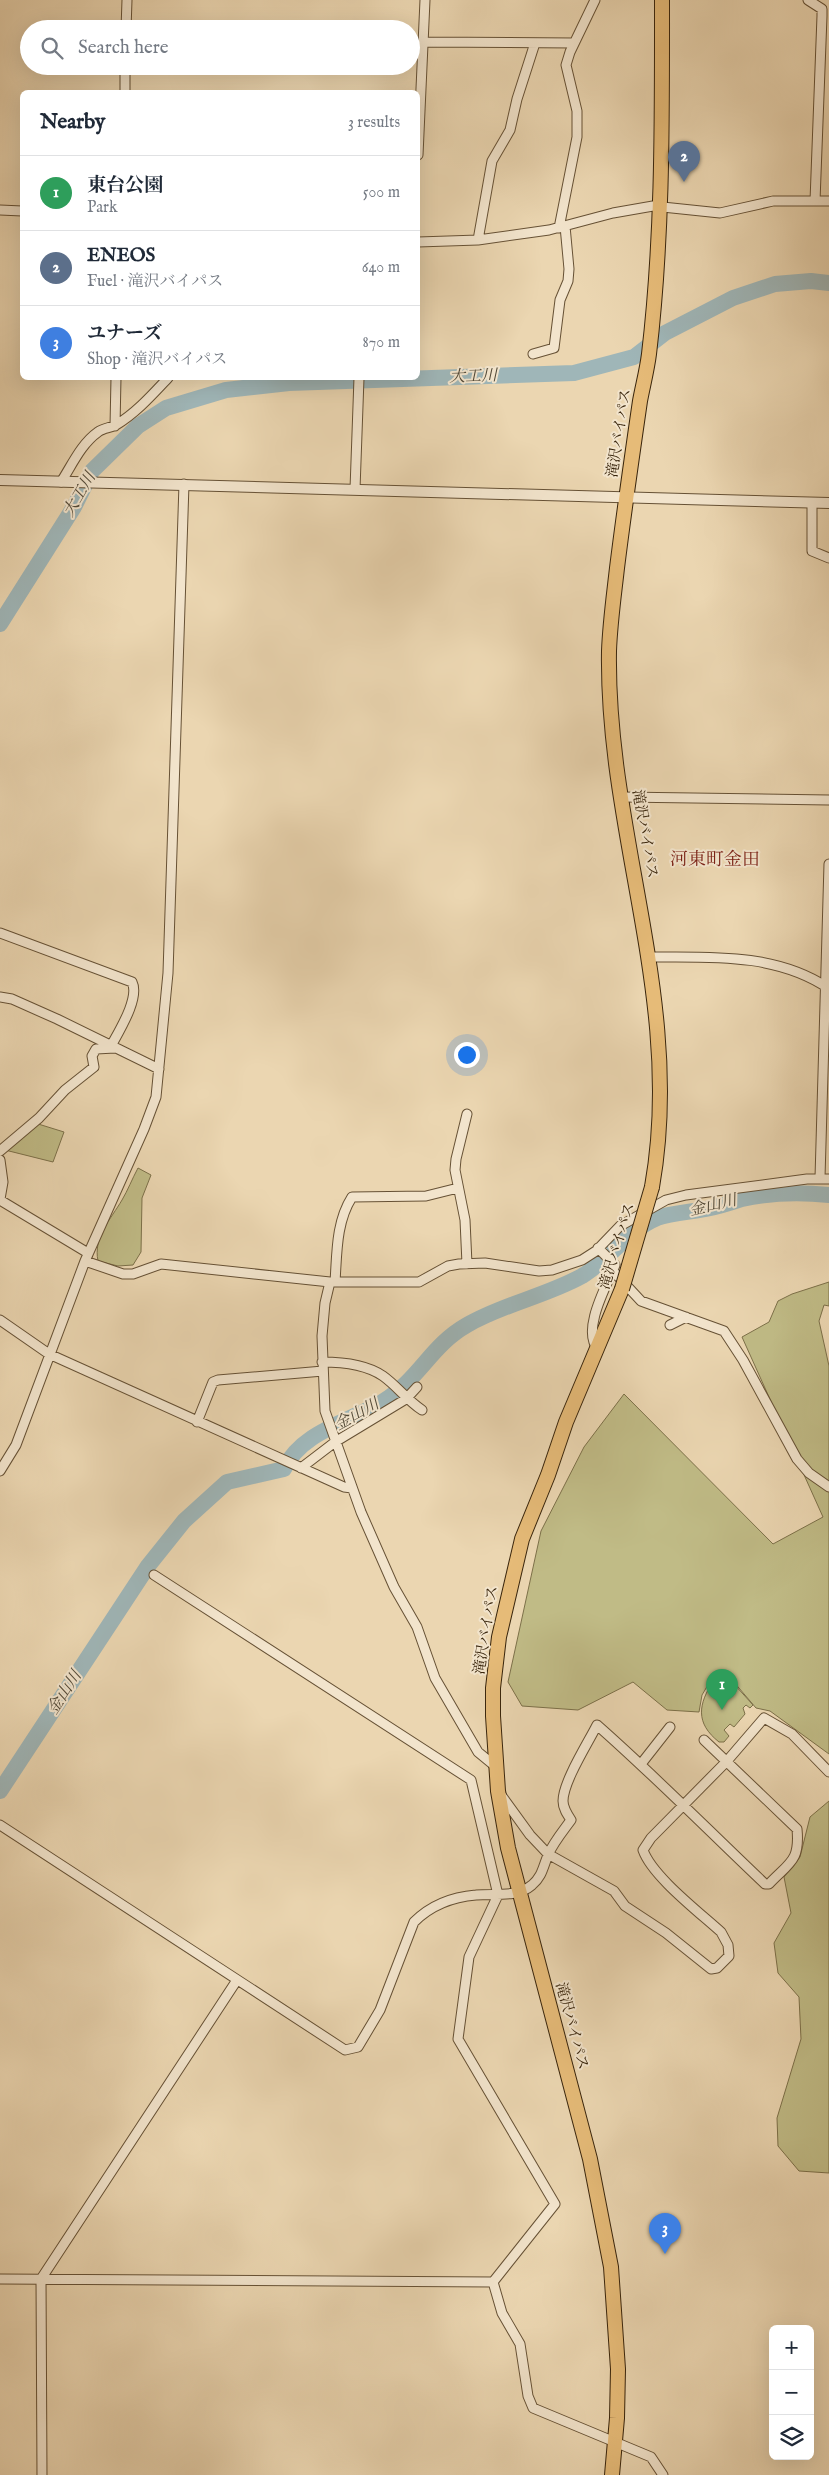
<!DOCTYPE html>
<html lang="en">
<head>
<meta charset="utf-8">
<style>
  body { margin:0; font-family:"IM FELL English","Noto Serif JP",serif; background:#f6f6f7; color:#1f2937 }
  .controls { position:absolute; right:15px; bottom:15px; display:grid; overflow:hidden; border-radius:8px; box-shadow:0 5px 20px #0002 }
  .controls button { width:45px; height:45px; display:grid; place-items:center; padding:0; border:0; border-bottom:1px solid #e0e1e3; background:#fff; color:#1f2937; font:25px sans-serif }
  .you { position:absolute; left:466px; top:1054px; width:18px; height:18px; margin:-12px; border:4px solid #fff; border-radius:50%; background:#1a73e8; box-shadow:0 0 0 8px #1a73e833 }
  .badge { display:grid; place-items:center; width:32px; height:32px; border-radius:50%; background:#8f2418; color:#fff; font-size:16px; font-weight:700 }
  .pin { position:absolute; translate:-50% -41px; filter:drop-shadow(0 1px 2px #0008) }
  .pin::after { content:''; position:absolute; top:26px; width:18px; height:15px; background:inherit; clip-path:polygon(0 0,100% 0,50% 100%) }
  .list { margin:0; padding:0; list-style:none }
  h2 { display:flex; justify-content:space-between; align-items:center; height:65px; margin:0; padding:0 20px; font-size:21px }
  h2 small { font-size:16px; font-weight:400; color:#747a83 }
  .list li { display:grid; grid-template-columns:32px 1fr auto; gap:15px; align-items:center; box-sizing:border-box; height:75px; padding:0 20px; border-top:1px solid #e0e1e3 }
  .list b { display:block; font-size:19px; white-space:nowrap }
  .list p { margin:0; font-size:16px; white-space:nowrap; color:#747a83 }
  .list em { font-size:16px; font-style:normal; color:#747a83 }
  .icon { flex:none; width:28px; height:28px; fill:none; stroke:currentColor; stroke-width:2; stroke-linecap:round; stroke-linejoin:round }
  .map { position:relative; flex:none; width:829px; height:2475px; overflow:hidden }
  .search { position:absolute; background:#fff; box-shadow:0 5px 20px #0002; left:20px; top:20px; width:400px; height:55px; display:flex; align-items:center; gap:12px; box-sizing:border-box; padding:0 18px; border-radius:28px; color:#747a83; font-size:19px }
  .panel { position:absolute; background:#fff; box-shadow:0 5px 20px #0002; left:20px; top:90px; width:400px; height:290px; border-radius:8px }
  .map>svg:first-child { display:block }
</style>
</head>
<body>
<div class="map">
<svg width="829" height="2475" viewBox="0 0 829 2475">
  <rect width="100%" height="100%" fill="#ebd6b1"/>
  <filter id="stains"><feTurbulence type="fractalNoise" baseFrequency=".004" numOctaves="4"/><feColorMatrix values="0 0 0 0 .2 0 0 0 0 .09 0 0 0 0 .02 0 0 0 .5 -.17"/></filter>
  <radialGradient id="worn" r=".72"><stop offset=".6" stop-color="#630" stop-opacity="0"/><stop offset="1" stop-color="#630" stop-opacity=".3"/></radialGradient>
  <!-- green -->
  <path fill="#c0bb86" stroke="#7c7049" d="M35,1123l29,9 -11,30 -48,-12z
    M138,1168l13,7 -9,23 -1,54 -8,13 -15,1 -20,-5c-5,-24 13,-42 24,-61 6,-10 10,-21 16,-32z
    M829,1282v24l-5,-1 -5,16 10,45v388l-59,-43 -14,-3 -23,-27 -11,-5 -10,2 -10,17 -3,17 -32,-2 -34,-28 -55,28 -56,-4 -14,-24 33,-151 43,-84 40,-53 149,150 50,-27 -81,-180 27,-15 9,-21 14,-7z
    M723,1678l11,6 19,21 -3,3 -4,-3 -3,3 2,6 -11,13 -4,-3 -6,6 5,6 -5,6h-5c-24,-19 -21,-38 -5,-62z
    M829,1801v372l-30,-2 -21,-25 -1,-28 24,-79 -2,-42 -21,-24 -4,-30 17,-30 -7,-36 16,-20 10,-40z"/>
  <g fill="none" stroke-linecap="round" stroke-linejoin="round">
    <!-- river -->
    <path stroke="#9fb6b8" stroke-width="16" d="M0,624l74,-117 18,-36 46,-45 28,-18 60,-18 63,-7 285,-10 60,-16 31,-24 68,-35 42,-14 36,-3 18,2
      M0,1791l148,-225 36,-45 43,-39 57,-13c17,-37 65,-47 98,-67 38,-23 48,-56 85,-77 36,-21 79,-29 115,-49 27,-16 46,-46 75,-58 14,-5 33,-6 49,-9 12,-2 24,-6 36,-10 27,-6 60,-7 87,-4"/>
    <defs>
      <path id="minor" d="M808,0l14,9v7l-7,185
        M126,29l1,-29
        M424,42l150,1
        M125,92v-26
        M418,155l7,-155
        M0,210l22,1
        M559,228l18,-91v-26l-11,-46 4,-13 25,-52
        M478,240l14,-79 18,-31 7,-31 18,-56
        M418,242l60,-2 71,-10 64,-17 40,-7 67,7 53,-12h56
        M533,354l21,-6 6,-48 8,-19 1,-12 -4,-43
        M115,426l1,-48
        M61,482c11,-17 20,-38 37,-50 5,-4 12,-4 18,-7 20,-12 36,-30 52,-47
        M355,489l4,-111
        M812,503v48l17,7
        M622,797l207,3
        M0,933l132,49c8,16 -13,49 -21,64
        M650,957c60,0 126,-4 178,31
        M0,997l12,2 45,20 102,50
        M0,1151l39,-33 26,-28 29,-23 -2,-11 4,-7 19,-1
        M0,1160l3,22 -3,17
        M820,1178l9,-314
        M0,1200l88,53
        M85,1261l38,13h10l28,-10 169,18h89l29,-16 11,-2 26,-1 54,8 13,-1 30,-10 14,-9 24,-25 46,-26 20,-5 121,-16h22
        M467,1264l-2,-44 -10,-50 1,-11 11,-45
        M613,1271l28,30 83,30 19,29 54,99 12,14 20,14
        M330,1282l-5,21 -3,33 3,75 36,101 33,75 23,40 18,51 43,74 17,14
        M335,1282c2,-29 1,-60 17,-85l74,-1 32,-8
        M0,1320l49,34 295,133 8,1
        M670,1325l16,-8
        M598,1349c-17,-19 9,-64 17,-84l-17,-17
        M322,1362c19,0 45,3 61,14 14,10 24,24 39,34
        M197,1422l16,-40 5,-2 105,-9
        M301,1468l34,-26 71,-43 11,-12
        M0,1471l16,-26 69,-184 59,-132 12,-32 12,-124 16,-489
        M154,1575l317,205 27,115 -29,62 -11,82 97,165 -62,78 9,31 18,31 8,52 5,12 118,49 12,18
        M641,1764l29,-37
        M501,1795l29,40 18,19 66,37 11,15 41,27 45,36 6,-1 12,-12 -1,-11 -7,-13c-22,-20 -69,-56 -78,-82l8,-12 76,-77 37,-43 28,16 37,38
        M0,1825l345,225 13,-3 22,-37 34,-88c17,-17 38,-25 62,-27 18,-2 41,3 56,-10 10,-8 11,-18 16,-30 5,-12 15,-24 23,-35 -4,-6 -8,-12 -8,-19 0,-19 25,-58 34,-76 58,51 112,106 168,159h4c21,-22 31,-23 28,-55l-93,-89
        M0,2279l493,3
        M42,2475l-1,-196 196,-299"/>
      <path id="tertiary" d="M0,480l829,23"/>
      <path id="trunk" d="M652,1187c33,-185 -46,-353 -43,-536 1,-28 5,-56 8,-83 7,-56 15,-112 23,-167 3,-16 7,-31 9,-47 14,-118 13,-236 13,-354
        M612,2475l5,-57 1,-49 -7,-102 -21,-108 -82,-311 -10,-57 -5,-75v-28l6,-51 23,-98 26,-64 18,-53 56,-133"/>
    </defs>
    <!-- minor casing -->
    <use href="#minor" stroke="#665135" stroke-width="11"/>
    <!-- tertiary casing -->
    <use href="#tertiary" stroke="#665135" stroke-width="12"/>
    <!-- trunk casing -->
    <use href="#trunk" stroke="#39250c" stroke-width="16"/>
    <!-- minor -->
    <use href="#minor" stroke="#f2e4cc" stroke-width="9"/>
    <!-- tertiary -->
    <use href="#tertiary" stroke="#f2e4cc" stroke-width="10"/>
    <!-- trunk -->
    <use href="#trunk" stroke="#e6bb78" stroke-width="14"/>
    <defs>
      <path id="trunk-bridge" d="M622,1289l30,-102"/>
    </defs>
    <!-- trunk-bridge casing -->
    <use href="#trunk-bridge" stroke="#39250c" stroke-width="16" stroke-linecap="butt"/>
    <!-- trunk-bridge -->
    <use href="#trunk-bridge" stroke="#e6bb78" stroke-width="14"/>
  </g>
  <g text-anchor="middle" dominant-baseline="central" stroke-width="4" stroke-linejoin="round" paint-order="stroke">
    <!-- street labels -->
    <g font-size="15" fill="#39250c" stroke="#f2e4cc">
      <text transform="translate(619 433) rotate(-81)">滝沢バイパス</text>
      <text transform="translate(645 834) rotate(80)">滝沢バイパス</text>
      <text transform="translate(617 1246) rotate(-73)">滝沢バイパス</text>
      <text transform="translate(486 1630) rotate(-81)">滝沢バイパス</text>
      <text transform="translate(572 2026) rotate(75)">滝沢バイパス</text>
    </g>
    <!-- water labels -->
    <g font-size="16" font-style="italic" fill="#524937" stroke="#f2e4cc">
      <text transform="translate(473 377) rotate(-2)">大工川</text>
      <text transform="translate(80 495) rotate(-60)">大工川</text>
      <text transform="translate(713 1206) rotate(-13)">金山川</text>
      <text transform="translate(357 1415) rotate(-29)">金山川</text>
      <text transform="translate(65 1693) rotate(-57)">金山川</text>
    </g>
    <!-- quarter labels -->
    <g font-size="18" fill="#7a1f14" stroke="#f2e4cc">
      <text x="715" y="860">河東町金田</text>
    </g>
  </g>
  <rect width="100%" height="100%" filter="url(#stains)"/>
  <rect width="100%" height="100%" fill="url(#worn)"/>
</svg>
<div class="controls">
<button>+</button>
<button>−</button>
<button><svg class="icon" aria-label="layers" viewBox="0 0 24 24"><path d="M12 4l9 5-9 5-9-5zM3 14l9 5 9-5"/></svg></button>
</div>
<div class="you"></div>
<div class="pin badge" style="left:722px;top:1710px;background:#2e9e5b">1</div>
<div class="pin badge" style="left:684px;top:182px;background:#5c6f8a">2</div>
<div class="pin badge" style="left:665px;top:2254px;background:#3f7fe0">3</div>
<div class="search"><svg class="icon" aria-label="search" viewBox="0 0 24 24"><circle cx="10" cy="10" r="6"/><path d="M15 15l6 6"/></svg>Search here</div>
<section class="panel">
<h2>Nearby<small>3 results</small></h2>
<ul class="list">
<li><span class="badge" style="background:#2e9e5b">1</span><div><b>東台公園</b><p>Park</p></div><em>500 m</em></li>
<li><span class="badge" style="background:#5c6f8a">2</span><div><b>ENEOS</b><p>Fuel · 滝沢バイパス</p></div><em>640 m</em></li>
<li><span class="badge" style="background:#3f7fe0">3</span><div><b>ユナーズ</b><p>Shop · 滝沢バイパス</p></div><em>870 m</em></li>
</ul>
</section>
</div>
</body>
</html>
